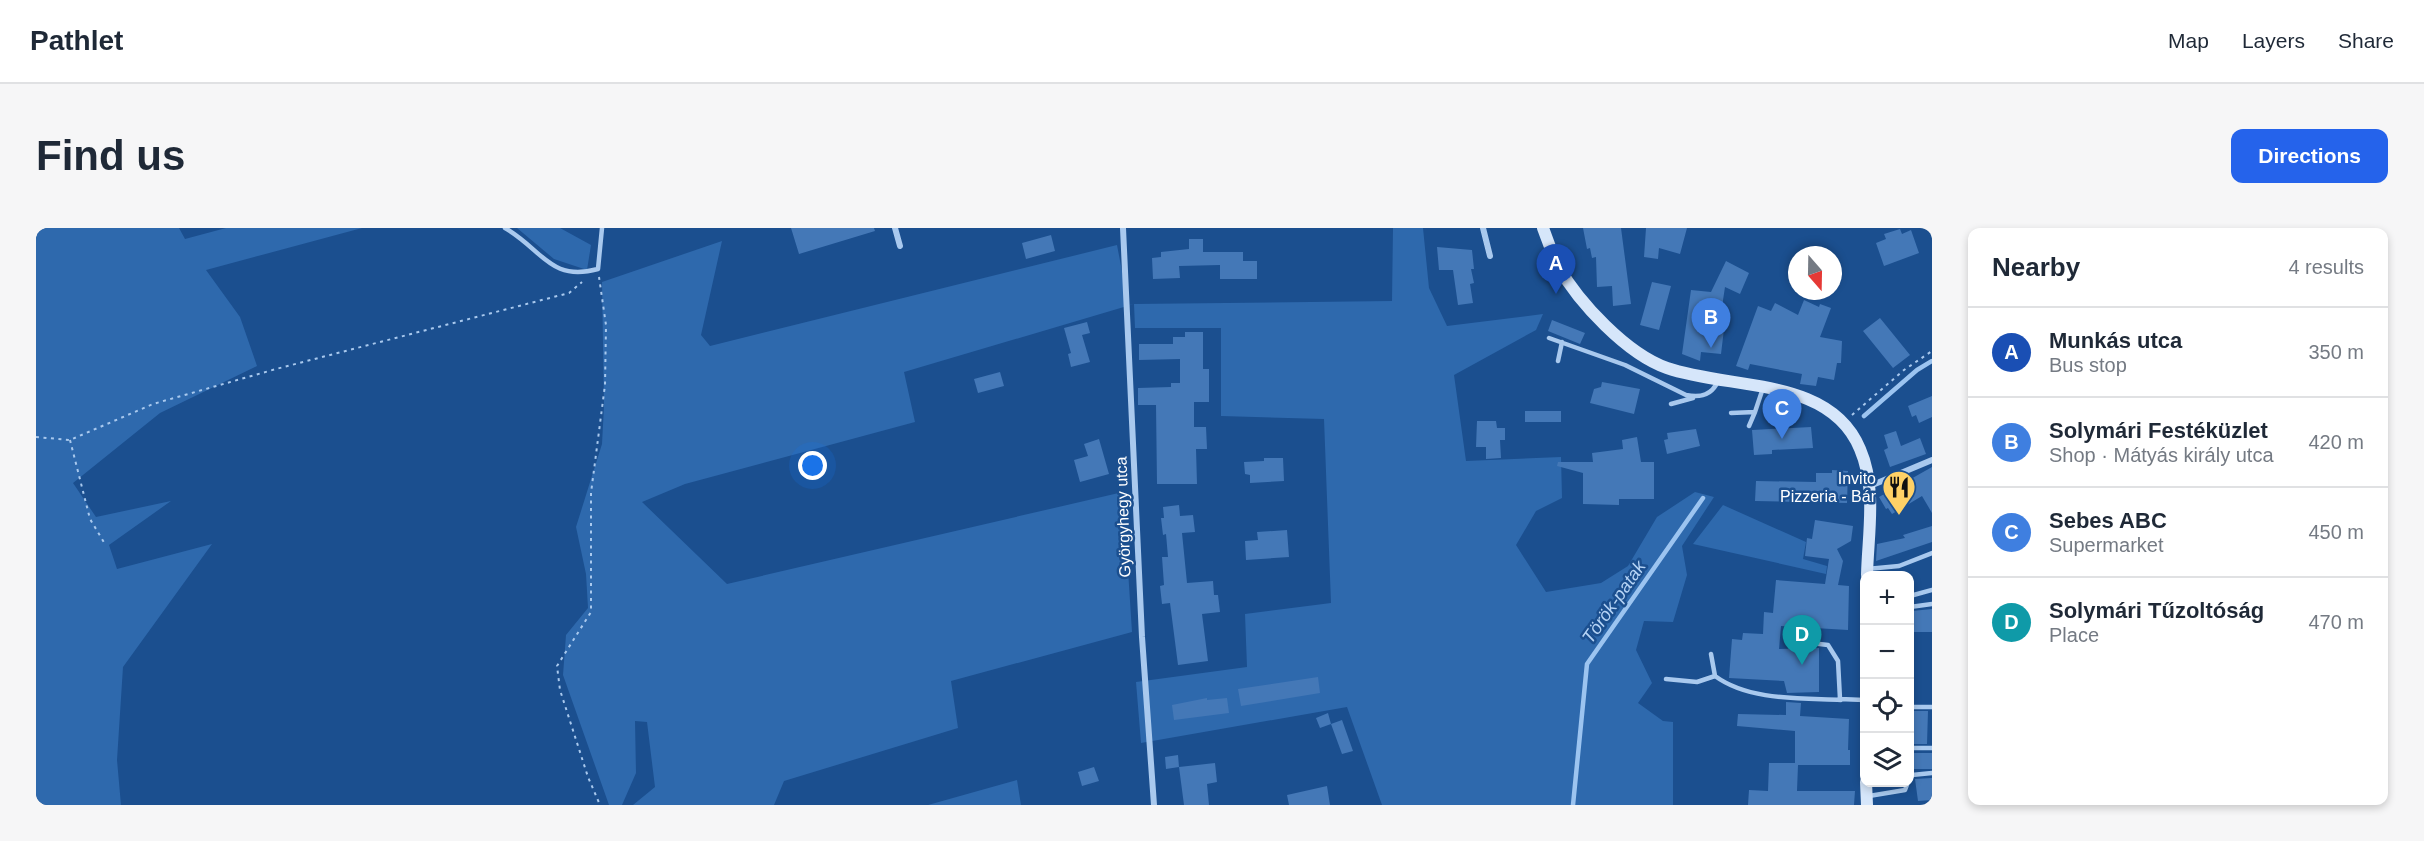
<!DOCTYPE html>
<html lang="en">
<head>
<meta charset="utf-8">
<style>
  body { margin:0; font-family:Arial,sans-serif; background:#f6f6f7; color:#1f2937 }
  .controls { position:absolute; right:18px; bottom:18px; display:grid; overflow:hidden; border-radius:12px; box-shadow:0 3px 9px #0003 }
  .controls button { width:54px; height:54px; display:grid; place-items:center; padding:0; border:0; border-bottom:2px solid #e0e1e3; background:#fff; color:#1f2937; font:30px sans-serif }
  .compass { position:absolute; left:1752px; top:18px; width:54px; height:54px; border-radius:50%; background:#fff; box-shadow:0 3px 9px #0003; rotate:160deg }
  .you { position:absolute; left:777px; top:238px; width:21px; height:21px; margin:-15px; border:4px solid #fff; border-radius:50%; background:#1a73e8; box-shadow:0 0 0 9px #1a73e833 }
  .badge { display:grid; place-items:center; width:39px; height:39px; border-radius:50%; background:#2563eb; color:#fff; font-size:20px; font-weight:700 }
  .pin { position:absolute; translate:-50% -50px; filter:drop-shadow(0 2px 3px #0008) }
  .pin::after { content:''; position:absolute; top:32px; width:21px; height:18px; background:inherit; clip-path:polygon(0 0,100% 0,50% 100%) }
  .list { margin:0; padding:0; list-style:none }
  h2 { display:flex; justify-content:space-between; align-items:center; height:78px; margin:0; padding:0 24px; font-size:26px }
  h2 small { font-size:20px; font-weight:400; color:#747a83 }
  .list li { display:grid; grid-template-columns:39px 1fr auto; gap:18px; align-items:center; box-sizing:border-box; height:90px; padding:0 24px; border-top:2px solid #e0e1e3 }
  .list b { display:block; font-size:22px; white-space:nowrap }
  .list p { margin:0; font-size:20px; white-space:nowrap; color:#747a83 }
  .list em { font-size:20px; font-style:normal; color:#747a83 }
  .icon { flex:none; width:33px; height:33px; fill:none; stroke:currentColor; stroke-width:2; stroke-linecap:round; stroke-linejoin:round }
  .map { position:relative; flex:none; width:1896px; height:577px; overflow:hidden; border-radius:12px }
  header { display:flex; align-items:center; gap:36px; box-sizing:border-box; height:84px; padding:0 30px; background:#fff; border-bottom:2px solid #e0e1e3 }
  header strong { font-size:28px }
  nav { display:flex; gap:33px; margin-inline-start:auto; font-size:21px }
  .intro { display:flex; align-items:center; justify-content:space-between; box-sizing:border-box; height:144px; padding:0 36px }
  h1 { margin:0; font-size:42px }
  .button { padding:15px 27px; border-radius:12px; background:#2563eb; color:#fff; font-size:21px; font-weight:700 }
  main { display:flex; gap:36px; padding:0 36px }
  aside { flex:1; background:#fff; border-radius:12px; box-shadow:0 3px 9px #0003 }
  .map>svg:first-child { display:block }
</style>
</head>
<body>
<header>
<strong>Pathlet</strong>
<nav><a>Map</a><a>Layers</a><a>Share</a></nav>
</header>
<div class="intro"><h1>Find us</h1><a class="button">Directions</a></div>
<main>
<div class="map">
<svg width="1896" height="577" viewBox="0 0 1896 577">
  <rect width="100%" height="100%" fill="#1b4f8f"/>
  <!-- green -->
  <path fill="#2e69ad" d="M0,0h143l6,11 41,-11h136l-156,42 34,47 17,49 -97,47 -87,70 23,34 75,-16 -62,44 8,24 95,-25 -89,123 -6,93 4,45h-85z
    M481,0h43l31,17 -4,25 -33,-11z
    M1357,0h30l6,60 18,38 96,-12 -7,16 -82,45 12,86 95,-4 1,41 -26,13 -20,34 30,47 55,-9 27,-17 29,-49 38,-25 19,5 -32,49 5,29 -14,47 -29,-1 -8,29 16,33 -14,20 25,18 10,1v83h-291l-35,-98 -206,36 -5,-61 111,-15 -2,-53 86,-11 -7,-184 -103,-3v-88h-86l-1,-24 -230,68 11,50 -230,62 -43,18 85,82 396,-92 9,140 -181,49 7,47 -174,53 -10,24h-141l22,-18 -8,-65 -12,-1 1,52 -14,32h-13l-46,-130 3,-40 22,-27 -2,-34 -10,-47 26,-83 2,-38 -2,-124 120,-41 -21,94 9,11 407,-101 9,47 -1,14 9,-2 258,-3z
    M1687,277l83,37 -3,17 24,7 -1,8 -133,-30z
    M981,552l4,25h-93z"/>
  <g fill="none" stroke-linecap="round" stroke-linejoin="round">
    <!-- stream -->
    <path stroke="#9cc4f0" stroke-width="4.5" d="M1828,188l53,-46 15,-9
      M1537,577l14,-141 116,-166"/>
  </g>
  <!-- building -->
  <path fill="#4478b7" d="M755,0h83l1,3 -76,23z
    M1547,0h38l10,76 -18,2 -1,-20 -15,1 -1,-30 -4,1 -2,-10 -3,1z
    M1610,0h41l-7,26 -21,-6 -1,11 -14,-2z
    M1864,1l2,5 9,-4 8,23 -35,13 -8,-23 10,-4 -2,-5z
    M1015,7l4,16 -29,8 -4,-16z
    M1153,11h14v13h40v9h14v18h-37v-14l-41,1 1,12 -27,1 -1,-21 9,-1v-5l28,-3z
    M1401,19l35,3 2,19h-3l3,14 -4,1 3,19 -15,2 -5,-35h-14z
    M1690,33l23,12 -9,21 -15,-7 -5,33 5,1 -4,33 -20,-2 -1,9 -18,-7 9,-64 20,2z
    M1616,54l19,4 -12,44 -19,-5z
    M1768,72l15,7 1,-3 11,4 -11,29 22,4 -1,22h-4l-3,17 -16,-3 -2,9 -16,-2 2,-10 -52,-10 -2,6 -12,-4 22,-60 13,5 4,-8 23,12z
    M1844,90l30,37 -17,13 -30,-37z
    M1516,92l33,13 -5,11 -32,-13z
    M1051,94l3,11 -8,2 8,27 -19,5 -3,-13 3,-1 -7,-25z
    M1149,104h18v37h6v33h-15v25h12l1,22h-11l1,35h-40l-1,-79h-18v-17l33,-1v-4h9v-24l-41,1v-16h34v-7h12z
    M964,144l4,14 -26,7 -4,-14z
    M1566,154l38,7 -6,25 -44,-11 4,-14 7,-2z
    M1896,168v21l-13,6 -3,-8 -4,2 -4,-11z
    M1489,183h36v11h-36z
    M1441,193h19l1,7h8v12h-5l1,18 -15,1v-12h-10z
    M1775,199l2,21 -41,2v4l-18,1 -2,-25z
    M1660,201l4,17 -33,8 -3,-14 4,-1 -1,-6z
    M1860,203l5,15 19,-8 6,16 -36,13 -6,-17 4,-2 -4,-13z
    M1601,209l4,25h13v37h-35v6l-36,-1v-31l-26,-7 1,-4h35l-1,-9 31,-4 -1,-9z
    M1063,211l10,35 -29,8 -6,-22 14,-4 -4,-12z
    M1228,230h19l1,23 -34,2v-8l-5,-1 -1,-12 20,-1z
    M1896,239v46l-10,-17 -30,18 -4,-6 -2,1 -7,-12z
    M1796,242l16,1 -1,32 -92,-2 1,-20 60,1v-9h16z
    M1143,277l1,11 13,-1 2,17 -13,1 5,50 26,-2 1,14h4l2,17 -18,2 6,47 -30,4 -8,-62 -8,1 -2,-18 4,-1 -2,-28h6l-2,-23 -3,1 -2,-17h3l-1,-11z
    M1779,292l38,6 -2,15 -14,8 6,12 -5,24 11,1 -1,44 -67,-4 -2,23 40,-1v44l-32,1 -3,-12 -55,-3 3,-39 10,1 1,-7 20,1 1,-22 9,1 3,-33 49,4 4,-25 -24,-3 2,-18 5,1z
    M1896,298v16l-56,19 1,-17 28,-6 -2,-3z
    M1251,302l2,27 -43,3 -1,-19 13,-1 -1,-8z
    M1896,381v23h-19l-1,-21z
    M1282,449l2,16 -79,13 -3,-17z
    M1171,470v2l20,-2 2,15 -55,7 -2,-15z
    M1750,474l15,1 -1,13 49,3 -1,31h2v15h-52l-1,26h58l-1,14h-106l1,-15 19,1 1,-28h26v-32l-58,-5 1,-12 48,1z
    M1874,483h18l-1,33h-17z
    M1292,485l3,11 -11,4 -4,-10z
    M1306,492l11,31 -11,3 -11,-30z
    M1874,525h22v16h-22z
    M1142,527l1,12 -13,2 -1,-12z
    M1179,535l2,19 -10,2 2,21h-25l-5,-38z
    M1058,539l5,14 -17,5 -4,-14z
    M1896,550v22l-14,1 -3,-22z
    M1291,558l3,19h-41l-2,-10z"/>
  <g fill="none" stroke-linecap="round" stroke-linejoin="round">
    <!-- path -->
    <path stroke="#a9c9ee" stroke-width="2" stroke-dasharray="3 4.5" stroke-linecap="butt" d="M563,49l7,48 -1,60 -14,108v119l-34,54 3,24 28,87 12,28
      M1816,187l52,-45 28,-19
      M0,209l34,3 83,-36 123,-35 293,-76 13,-11
      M34,212l20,79 15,25"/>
    <!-- lane -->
    <path stroke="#a9c9ee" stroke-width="4.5" d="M469,0c38,22 45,54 93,41l4,-41
      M1513,110l76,27 61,30c15,3 26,0 32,-14
      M1522,133l4,-19
      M1635,176l22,-6
      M1695,185l24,-1 8,-24
      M1713,198l6,-14
      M1831,341l32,-3 33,-13
      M1874,368l22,-6
      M1874,379l22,-3
      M1775,415l17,2 10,16 2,38 24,1
      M1675,426l4,22c34,25 86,22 126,24
      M1630,451l31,3 18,-6
      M1875,479h21
      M1874,520h22
      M1874,552l2,-5 20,-2
      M1833,568l36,-6 3,-8"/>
    <!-- street -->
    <path stroke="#a9c9ee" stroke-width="6" d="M859,0l5,18
      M1087,0l19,409 12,168
      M1447,0l7,28
      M1834,258l62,-26"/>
    <!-- secondary -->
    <path stroke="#d6e6fa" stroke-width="12" d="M1507,0c5,13 9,26 15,38 21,37 69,88 109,102 63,22 163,8 193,81 17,39 8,85 7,126
      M1830,554l1,23"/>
  </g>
  <!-- icons -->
  <defs>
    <symbol id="restaurant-pin" viewBox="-11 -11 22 30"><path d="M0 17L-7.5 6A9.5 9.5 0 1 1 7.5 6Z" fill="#ffd166" stroke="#1b4f8f"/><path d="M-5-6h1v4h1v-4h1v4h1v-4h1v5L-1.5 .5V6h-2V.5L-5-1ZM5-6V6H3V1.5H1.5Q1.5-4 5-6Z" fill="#111"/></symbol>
  </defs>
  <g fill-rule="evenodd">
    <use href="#restaurant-pin" x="1844" y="240" width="38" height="52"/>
  </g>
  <g text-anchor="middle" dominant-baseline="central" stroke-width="5" stroke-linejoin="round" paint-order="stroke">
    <!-- poi labels -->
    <g font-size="16" fill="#fff" stroke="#1b4f8f" text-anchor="end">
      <text x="1840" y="250">Invito<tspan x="1840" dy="18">Pizzeria - Bár</tspan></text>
    </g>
    <!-- street labels -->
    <g font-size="16" fill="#fff" stroke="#1b4f8f">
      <text transform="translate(1087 289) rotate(-92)">Györgyhegy utca</text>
    </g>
    <!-- water labels -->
    <g font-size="18" font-style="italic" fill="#b5d3f5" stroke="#1b4f8f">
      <text transform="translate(1578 374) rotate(-55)">Török-patak</text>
    </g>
  </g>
</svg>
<div class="controls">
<button>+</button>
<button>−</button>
<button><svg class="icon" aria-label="locate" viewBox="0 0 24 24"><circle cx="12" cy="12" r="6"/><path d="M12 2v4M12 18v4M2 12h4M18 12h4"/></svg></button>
<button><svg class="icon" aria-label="layers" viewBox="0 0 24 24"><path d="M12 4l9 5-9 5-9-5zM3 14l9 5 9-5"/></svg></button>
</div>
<svg class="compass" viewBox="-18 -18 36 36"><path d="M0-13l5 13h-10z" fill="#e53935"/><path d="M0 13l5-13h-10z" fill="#747a83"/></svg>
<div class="you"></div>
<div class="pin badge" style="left:1520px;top:66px;background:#1a4fb4">A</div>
<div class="pin badge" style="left:1675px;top:120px;background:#3f7fe0">B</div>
<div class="pin badge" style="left:1746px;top:211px;background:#3f7fe0">C</div>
<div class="pin badge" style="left:1766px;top:437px;background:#0f9aa8">D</div>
</div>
<aside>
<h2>Nearby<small>4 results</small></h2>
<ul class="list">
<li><span class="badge" style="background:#1a4fb4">A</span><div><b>Munkás utca</b><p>Bus stop</p></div><em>350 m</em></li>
<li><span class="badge" style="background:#3f7fe0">B</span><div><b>Solymári Festéküzlet</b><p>Shop · Mátyás király utca</p></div><em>420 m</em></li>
<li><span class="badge" style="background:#3f7fe0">C</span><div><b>Sebes ABC</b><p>Supermarket</p></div><em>450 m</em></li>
<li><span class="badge" style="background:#0f9aa8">D</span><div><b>Solymári Tűzoltóság</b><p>Place</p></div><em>470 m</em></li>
</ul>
</aside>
</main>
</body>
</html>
